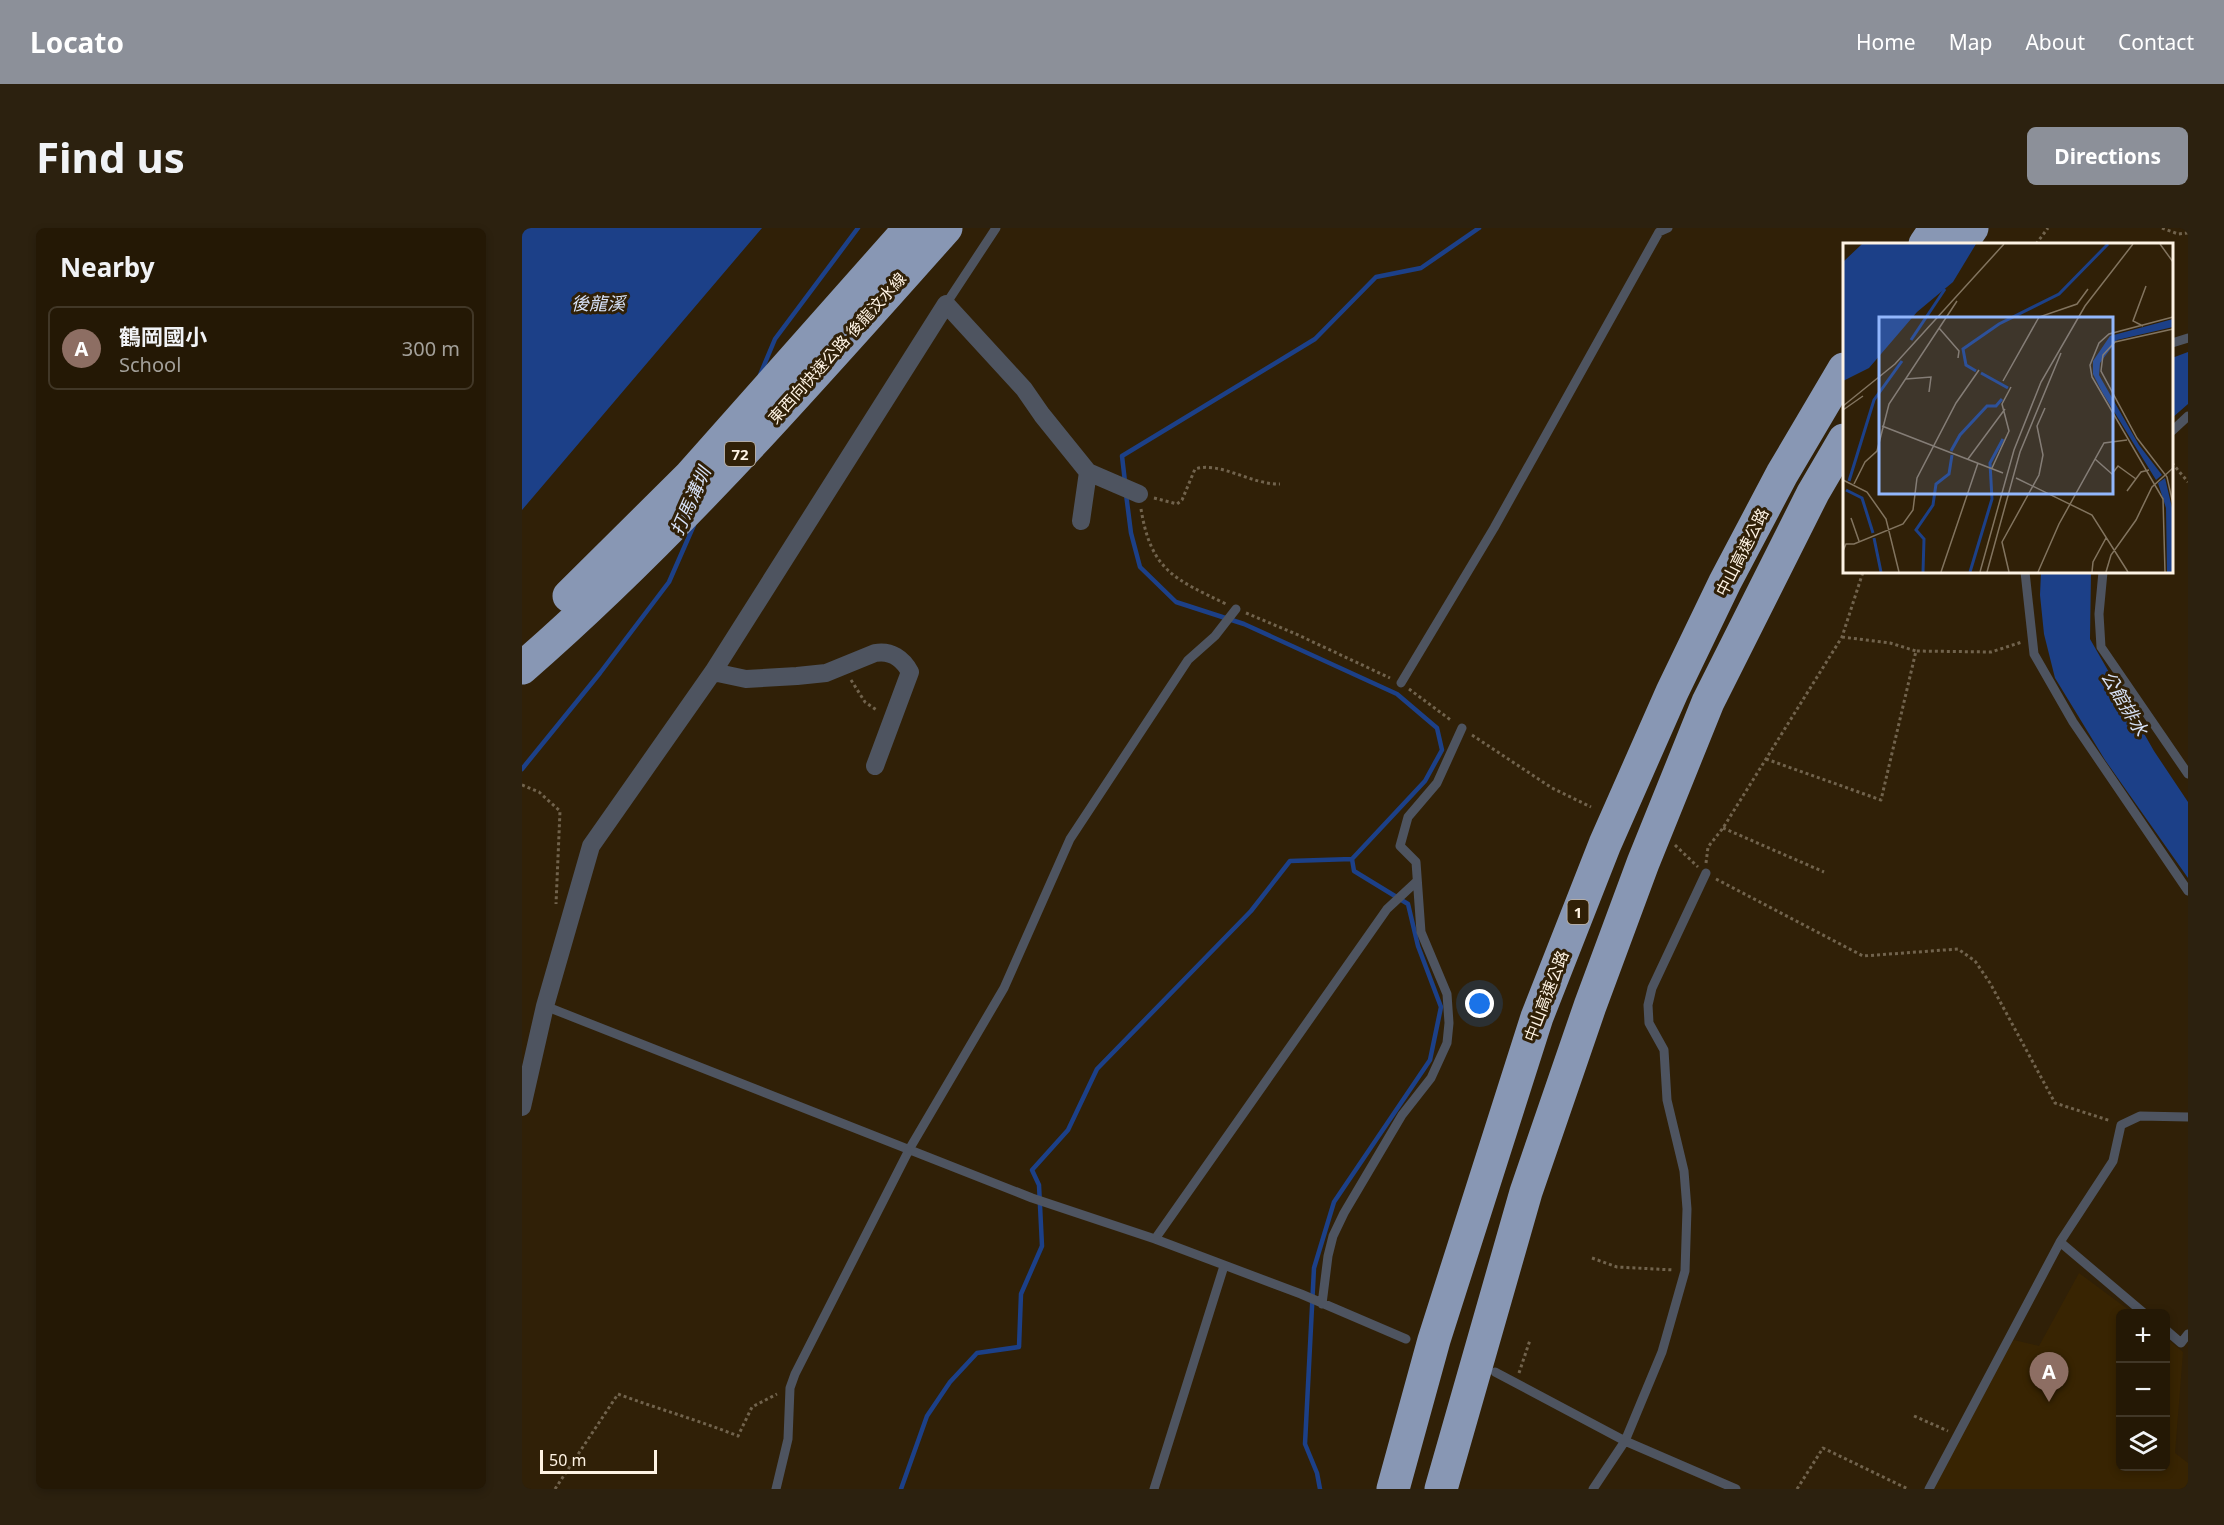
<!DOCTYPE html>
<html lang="en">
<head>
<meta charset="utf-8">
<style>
  body { margin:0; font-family:"Noto Sans","Noto Sans TC",sans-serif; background:#2c210f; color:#f1f3f6 }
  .controls { position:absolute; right:18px; bottom:18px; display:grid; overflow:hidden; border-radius:9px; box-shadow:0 3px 9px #0003 }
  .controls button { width:54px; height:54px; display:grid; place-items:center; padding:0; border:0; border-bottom:2px solid #413727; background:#241805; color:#f1f3f6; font:30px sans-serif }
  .scale { position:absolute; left:18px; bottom:15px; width:117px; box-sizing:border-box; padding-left:6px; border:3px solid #fef3e4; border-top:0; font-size:16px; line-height:21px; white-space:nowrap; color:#fef3e4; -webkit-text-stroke:4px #302007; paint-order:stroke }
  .you { position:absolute; left:958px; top:776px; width:21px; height:21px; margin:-15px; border:4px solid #fff; border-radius:50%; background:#1a73e8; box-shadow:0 0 0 9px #1a73e833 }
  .badge { display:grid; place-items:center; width:39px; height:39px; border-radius:50%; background:#8c9099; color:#fff; font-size:20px; font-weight:700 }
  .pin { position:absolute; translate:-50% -50px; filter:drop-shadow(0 2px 3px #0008) }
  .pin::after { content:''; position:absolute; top:32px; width:21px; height:18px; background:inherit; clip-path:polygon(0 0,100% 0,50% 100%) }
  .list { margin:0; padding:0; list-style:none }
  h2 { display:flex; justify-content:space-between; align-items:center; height:78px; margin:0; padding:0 24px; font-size:26px }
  h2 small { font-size:20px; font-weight:400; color:#a3a09a }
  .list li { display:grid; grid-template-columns:39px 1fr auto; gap:18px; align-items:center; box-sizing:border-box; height:84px; margin:0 12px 12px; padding:0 12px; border:2px solid #413727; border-radius:9px }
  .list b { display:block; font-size:22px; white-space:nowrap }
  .list p { margin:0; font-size:20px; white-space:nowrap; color:#a3a09a }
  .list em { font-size:20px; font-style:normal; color:#a3a09a }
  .icon { flex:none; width:33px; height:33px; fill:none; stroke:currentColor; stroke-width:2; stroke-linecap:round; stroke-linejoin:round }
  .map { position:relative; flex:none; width:1666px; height:1261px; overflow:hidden; border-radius:9px }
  header { display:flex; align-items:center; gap:36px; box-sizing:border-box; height:84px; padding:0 30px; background:#8c9099; color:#fff }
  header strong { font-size:28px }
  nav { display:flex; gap:33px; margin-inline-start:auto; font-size:21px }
  .intro { display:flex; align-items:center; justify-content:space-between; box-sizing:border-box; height:144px; padding:0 36px }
  h1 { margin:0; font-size:42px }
  .button { padding:15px 27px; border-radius:9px; background:#8c9099; color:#fff; font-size:21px; font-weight:700 }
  main { display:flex; gap:36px; padding:0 36px }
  aside { flex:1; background:#241805; border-radius:9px; box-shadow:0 3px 9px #0003 }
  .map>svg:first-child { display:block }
</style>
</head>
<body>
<header>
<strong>Locato</strong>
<nav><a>Home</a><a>Map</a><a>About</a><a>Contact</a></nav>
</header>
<div class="intro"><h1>Find us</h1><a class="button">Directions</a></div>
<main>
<aside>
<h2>Nearby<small></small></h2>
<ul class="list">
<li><span class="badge" style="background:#8d6e63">A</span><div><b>鶴岡國小</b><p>School</p></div><em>300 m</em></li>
</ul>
</aside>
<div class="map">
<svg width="1666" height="1261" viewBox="0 0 1666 1261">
  <rect width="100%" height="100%" fill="#302007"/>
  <!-- built -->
  <path fill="#382402" d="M1557,1045l54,40 -13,1v152h46v-128l17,14 -8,101 13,10v26h-255l77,-150 29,7z"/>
  <!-- water -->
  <path fill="#1c4088" d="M0,0h240l-240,282z
    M1666,124v52l-16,14v-60z
    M1519,344h50l-1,67 64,112 34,51v76l-83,-118 -50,-82 -11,-44 -4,-39z"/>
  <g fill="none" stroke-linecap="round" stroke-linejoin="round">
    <!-- stream -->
    <path stroke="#1c4088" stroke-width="4.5" d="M238,147l15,-36 83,-111
      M603,254l-3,-26 193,-117 61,-62 45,-9 58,-40
      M0,541l78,-96 69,-91 25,-57
      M379,1261l26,-73 23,-34 27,-29 42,-6 2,-53 21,-48 -3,-61 -7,-15 36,-40 29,-61 154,-158 39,-50 62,-2 73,-78 17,-31 -5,-22 -40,-34 -153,-70 -68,-22 -36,-35 -9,-34 -5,-39
      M798,1261l-3,-16 -12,-29 9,-176 20,-66 96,-142 11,-53 -23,-61 -10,-42 -54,-33 -2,-12"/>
    <!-- path -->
    <path stroke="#71634d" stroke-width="3" stroke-dasharray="3 3" stroke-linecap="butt" d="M1640,0l16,6 10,-1
      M1514,16l12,-16
      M1650,235l16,19
      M632,270l23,6 5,-4 13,-31c25,-8 57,16 85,15
      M619,281c10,62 34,70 85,95
      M724,385l50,21 94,44
      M1320,409l48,6 26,8
      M329,452l14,22 13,9
      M887,461l43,32
      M950,507l80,53 39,19
      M1244,531l115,41 35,-149 75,1 31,-10
      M0,557l17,7 21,19 -4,93
      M1201,600l101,44
      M1153,617l23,22
      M1184,635l2,-16 15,-19 119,-191 21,-65
      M1194,651l147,77 95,-7 17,12 15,22 65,120 56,18
      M1070,1030l25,9 57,3
      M997,1145l11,-33
      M1392,1188l34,15
      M33,1261l63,-95c40,15 80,26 120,42l14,-29 25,-13
      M1275,1261l26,-41 85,41"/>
    <!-- lane -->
    <path stroke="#4e5460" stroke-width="9" d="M424,76l50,-76
      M1650,115l16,-5
      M1650,203l16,-15
      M1503,344l9,82 39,68 115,169
      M1581,344l-4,42 2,33 87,127
      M879,455l93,-155 165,-296 9,-4
      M23,778l487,192 123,41 146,55 105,45
      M633,1011l232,-330 29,-27
      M1538,1014l85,72
      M800,1076l6,-48 5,-20 11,-23 58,-98 29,-37 16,-35 2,-20 -2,-29 -26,-62 -5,-70 -16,-16 8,-29 29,-34 25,-55
      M1644,1102l15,13 7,-9
      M973,1144l130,69 111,48
      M254,1261l12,-50 2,-51 5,-14 115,-226 94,-160 66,-149 118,-179 27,-24 21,-27
      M632,1261l70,-223
      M1071,1261l32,-48 37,-89 23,-81 2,-62 -3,-38 -17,-71 -3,-50 -15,-27 -1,-18 4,-17 54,-115
      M1407,1261l131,-247 53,-81 8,-36 19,-9 48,1"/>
    <!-- street -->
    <path stroke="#4e5460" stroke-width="18" d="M566,244l51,22
      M191,444l33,7 51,-3 29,-3 49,-20c16,-3 28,6 35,19l-35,94
      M0,879l23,-101 46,-160 122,-174 233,-368 78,85 18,26 46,57 -7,49"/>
    <!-- highway -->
    <path stroke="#8897b4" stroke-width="33" d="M1403,16l11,-16
      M1439,16l11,-16
      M47,368l121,-120 220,-248
      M0,440c154,-134 288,-288 424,-440
      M871,1261l41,-149 103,-323 68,-173 67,-152 53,-110 57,-108 62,-105
      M919,1261l85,-297 64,-186 53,-143 65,-161 105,-209 31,-53"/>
  </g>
  <g text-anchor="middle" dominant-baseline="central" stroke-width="6" stroke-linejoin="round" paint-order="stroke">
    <!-- shield labels -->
    <g fill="#302007" stroke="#c0b4a2" stroke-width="1.5">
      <rect x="203" y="214" width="30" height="24" rx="4.5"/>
      <rect x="1045.5" y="672" width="21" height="24" rx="4.5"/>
    </g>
    <g font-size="15" font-weight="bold" fill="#fef3e4">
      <text x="218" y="226">72</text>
      <text x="1056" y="684">1</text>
    </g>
    <!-- street labels -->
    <g font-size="16" fill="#fef3e4" stroke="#302007">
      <text transform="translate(315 120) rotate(-48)">東西向快速公路 後龍汶水線</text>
      <text transform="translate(1220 324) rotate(-63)">中山高速公路</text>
      <text transform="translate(1024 768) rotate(-69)">中山高速公路</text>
    </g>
    <!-- water labels -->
    <g font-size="18" font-style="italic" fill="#d7e2f8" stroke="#302007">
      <text x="76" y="75">後龍溪</text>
      <text transform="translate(168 273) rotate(-66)">打馬溝圳</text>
      <text transform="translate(1603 475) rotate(59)">公館排水</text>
    </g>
  </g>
  <!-- overview -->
  <g transform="translate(1321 15)">
    <rect width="330" height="330" fill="#302007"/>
    <path d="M19,1h114l-23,38 -36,30 -48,56 -26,13v-119zM330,76v8l-56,13 -17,23 -1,12 40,70 23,30 -6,5 -54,-88 -9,-18v-13l17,-25zM322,235l8,34v60h-6l-1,-64 -8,-25z" fill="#1c4088"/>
    <path fill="none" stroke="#1c4088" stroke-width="3" d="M68,97l34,-51M133,128l-10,-6 -3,-16 36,-25 60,-30 49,-50M138,130l27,15M108,208l9,-16 27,-29h9l6,-7M6,238l25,-81 28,-39M3,247l16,8 11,35M31,295l7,34M80,329l1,-33 -8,-9 17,-25 3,-21 13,-10 3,-19M127,329l22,-73 -2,-36 13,-24"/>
    <path fill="none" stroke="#82745f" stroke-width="1.5" d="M317,1l13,18M300,83l-10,-5 13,-35M96,85l20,23 -1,7M330,86l-58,13 -12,13 -2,16 36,67 30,39 6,27M63,136l25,-2 -2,15M160,138l36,-64 38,-13 11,-15M0,163l52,-42 109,-120M0,167l20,-14M39,183l121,47M125,216l37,-50M252,216l17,15 6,-8 18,13M149,225l17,-37 -7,-27 9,-17M173,235l76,37 36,57M0,237l24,12 19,27 13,53M11,241l11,-22 12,-11 12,-47 68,-103M284,248l14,-19 8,-2M8,275l8,23M0,308l3,-7h8l49,-20 10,-14 4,-32 39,-75 23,-33M98,329l37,-109M137,329l34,-122 27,-68 44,-76 48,-62M144,329l33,-120 41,-99M166,329l-7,-30 37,-67 4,-20 -6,-29 8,-18M195,329l21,-48 45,-81 23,-3M249,329l1,-10 13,-24M263,329l5,-17 25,-35 16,-33 21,-19M322,329l-2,-73 -71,-122 -2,-12 9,-22 10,-9 64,-17"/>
    <path fill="#92b7fd" fill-opacity="0.15" stroke="#92b7fd" stroke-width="3" d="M36,74h234v177h-234z"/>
    <rect width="330" height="330" fill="none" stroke="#fef3e4" stroke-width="3"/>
  </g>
</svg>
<div class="controls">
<button>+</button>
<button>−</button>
<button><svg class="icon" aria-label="layers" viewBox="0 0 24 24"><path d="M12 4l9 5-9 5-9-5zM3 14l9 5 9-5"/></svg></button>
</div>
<div class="scale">50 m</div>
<div class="you"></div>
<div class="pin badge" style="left:1527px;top:1174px;background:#8d6e63">A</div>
</div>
</main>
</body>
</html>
